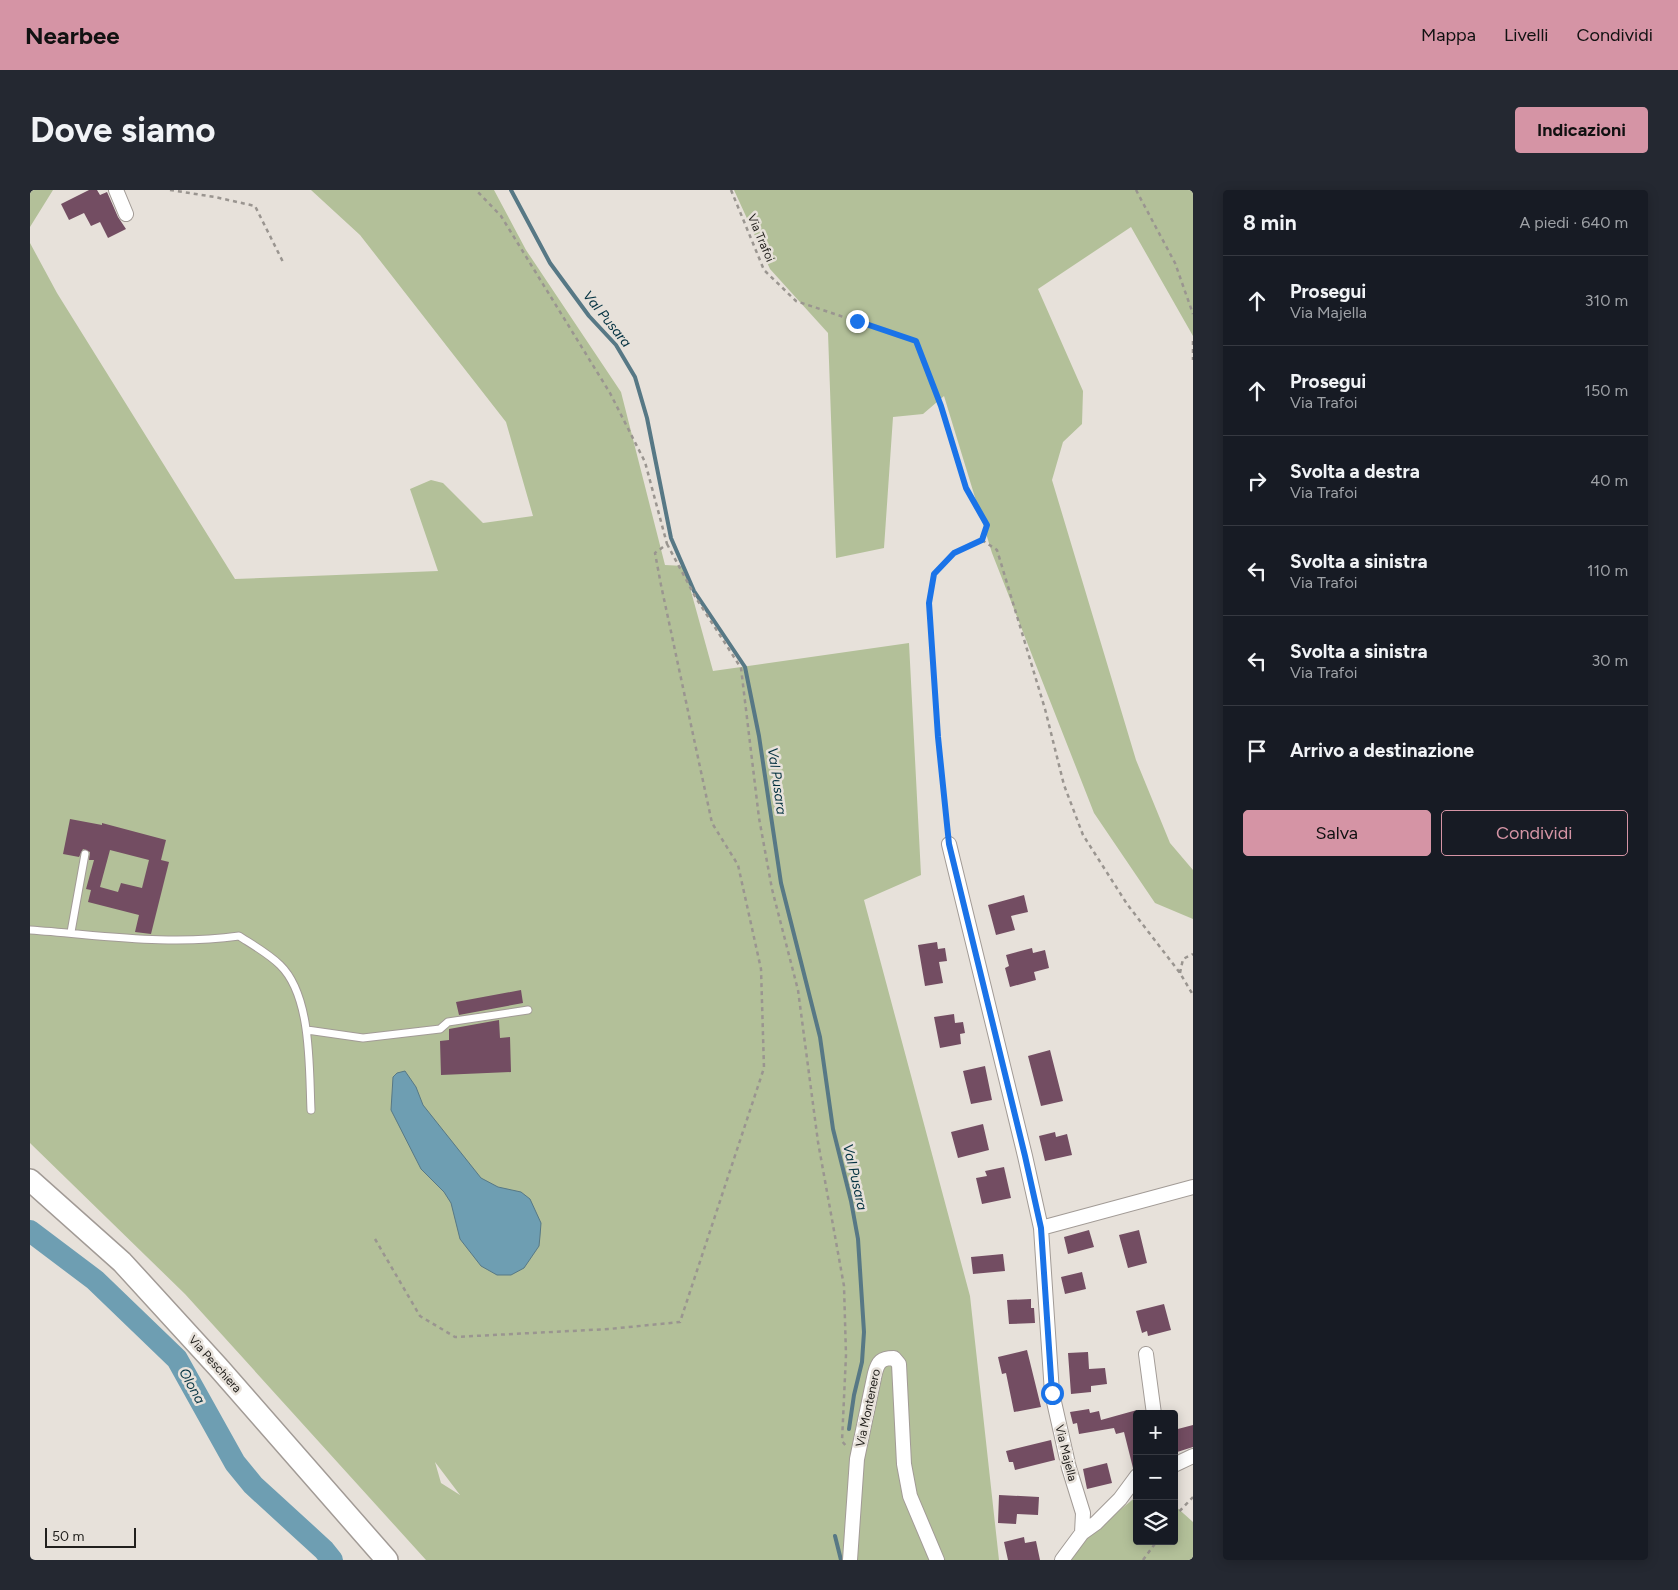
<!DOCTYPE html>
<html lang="it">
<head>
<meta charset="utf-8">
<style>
  body { margin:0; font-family:Figtree,sans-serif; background:#242831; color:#f1f3f6 }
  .controls { position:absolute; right:15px; bottom:15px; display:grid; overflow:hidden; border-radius:5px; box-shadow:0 2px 12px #0003 }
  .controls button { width:45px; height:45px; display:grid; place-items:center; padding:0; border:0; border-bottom:1px solid #363941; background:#171b24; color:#f1f3f6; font:25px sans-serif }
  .scale { position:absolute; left:15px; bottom:12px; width:91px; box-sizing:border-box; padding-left:5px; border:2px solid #22201d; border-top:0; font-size:14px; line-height:18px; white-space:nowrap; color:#22201d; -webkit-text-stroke:4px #e7e1da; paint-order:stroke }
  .stop { position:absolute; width:15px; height:15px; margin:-11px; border:4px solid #1a73e8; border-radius:50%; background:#fff }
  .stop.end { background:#1a73e8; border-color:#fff; box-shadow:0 1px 5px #0008 }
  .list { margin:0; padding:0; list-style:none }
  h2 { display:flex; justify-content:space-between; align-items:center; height:65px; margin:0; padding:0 20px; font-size:21px }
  h2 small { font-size:16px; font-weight:400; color:#9ea1a6 }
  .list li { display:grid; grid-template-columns:32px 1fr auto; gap:15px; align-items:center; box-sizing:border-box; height:90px; padding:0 20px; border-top:1px solid #363941 }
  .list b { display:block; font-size:19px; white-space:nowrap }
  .list p { margin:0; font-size:16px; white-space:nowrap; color:#9ea1a6 }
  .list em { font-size:16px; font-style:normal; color:#9ea1a6 }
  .actions { display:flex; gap:10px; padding:15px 20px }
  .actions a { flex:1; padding:11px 0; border:1px solid #d594a5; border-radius:5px; text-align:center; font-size:18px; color:#d594a5 }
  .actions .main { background:#d594a5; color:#111 }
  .icon { flex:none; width:28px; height:28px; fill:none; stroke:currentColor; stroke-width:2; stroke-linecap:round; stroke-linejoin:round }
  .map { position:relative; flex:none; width:1163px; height:1370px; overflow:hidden; border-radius:5px }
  header { display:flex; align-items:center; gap:30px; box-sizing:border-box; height:70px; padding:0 25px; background:#d594a5; color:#111 }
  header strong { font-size:24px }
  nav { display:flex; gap:28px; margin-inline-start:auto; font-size:18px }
  .intro { display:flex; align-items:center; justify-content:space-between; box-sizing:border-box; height:120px; padding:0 30px }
  h1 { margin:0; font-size:35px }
  .button { padding:12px 22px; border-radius:5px; background:#d594a5; color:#111; font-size:18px; font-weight:700 }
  main { display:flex; gap:30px; padding:0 30px }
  aside { flex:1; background:#171b24; border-radius:5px; box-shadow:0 2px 12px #0003 }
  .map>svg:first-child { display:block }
</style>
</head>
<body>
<header>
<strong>Nearbee</strong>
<nav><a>Mappa</a><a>Livelli</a><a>Condividi</a></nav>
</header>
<div class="intro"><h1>Dove siamo</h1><a class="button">Indicazioni</a></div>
<main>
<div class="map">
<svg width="1163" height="1370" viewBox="0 0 1163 1370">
  <rect width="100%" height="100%" fill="#e7e1da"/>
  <!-- green -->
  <path fill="#b3c099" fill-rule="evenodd" d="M0,0h23l-23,37z
    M281,0h183l32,60 95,142 44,173 19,1 29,105 196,-28 12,232 -57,25 106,396 29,264h-573l-241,-266 -155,-151v-900l27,50 178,286 203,-8 -28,-82 21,-9 12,3 40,40 50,-7 -27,-94 -146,-187zM405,1272l25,33 -19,-12z
    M704,0h459v146l-62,-109 -93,62 45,102 -1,33 -19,18 -11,38 84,280 34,83 23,27v49l-38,-16 -61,-90 -102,-260 -48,-157 -21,18 -30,3 -9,131 -48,10 -8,-225 -58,-64z
    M1107,1306v45h37v-36l19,17v38h-134z"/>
  <!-- water -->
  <path fill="#6e9eb2" stroke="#577885" d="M375,881l11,16 7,18 58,73 17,9 23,5 9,7 11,24 -1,13 -1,10 -15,22 -13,7h-14l-16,-9 -21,-27 -9,-36 -7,-11 -23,-23 -30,-59 2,-33 4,-4z"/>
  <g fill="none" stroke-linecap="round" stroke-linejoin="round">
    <!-- stream -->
    <path stroke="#577885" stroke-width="4" d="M481,0l39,73 39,53 27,29 19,32 12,41 24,120 23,53 51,76 14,69 22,147 39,154 13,92 18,72 7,38 6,93 -2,30 -8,33 -5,34
      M805,1346l6,24"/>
    <!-- river -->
    <path stroke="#6e9eb2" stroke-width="22" d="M0,1041l65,49 82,79 58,104 18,22 71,65 8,10"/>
  </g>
  <!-- building -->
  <path fill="#734d62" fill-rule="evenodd" d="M59,0h8l3,5 7,-3 11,25 8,12 -18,9 -8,-16 -9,4 -7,-13 -15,7 -8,-16z
    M40,629l32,6v-2l64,17 -5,20 8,2 -18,72 -16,-2 4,-17 -51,-13 3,-12 -5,-1 8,-29h-5l1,-8 -7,-3 -4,8 -16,-3zM80,660l39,10 -7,28 -21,-5 -3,9 -18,-5z
    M994,705l4,17 -17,4 4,14 -19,5 -8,-30z
    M907,752l1,7 7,-1 2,13 -8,1 4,21 -18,3 -7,-41z
    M1002,758l1,5 12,-3 4,18 -15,4 2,8 -26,7 -5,-19 4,-2 -3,-11z
    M491,800l2,13 -64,12 -3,-13z
    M924,824l1,9 8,-1 2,11 -5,1 1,10 -21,4 -6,-31z
    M469,830l1,18 10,-1 1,35 -70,3 -1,-34 9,-1v-11z
    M1020,860l13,51 -22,5 -13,-50z
    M955,876l7,34 -21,4 -8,-33z
    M953,934l6,26 -31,8 -7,-26z
    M1025,942l1,5 11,-3 5,21 -27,6 -6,-25z
    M974,977l7,31 -29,6 -6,-26 11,-2 -2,-5z
    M1059,1040l5,17 -26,7 -4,-17z
    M1109,1040l8,33 -19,5 -9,-33z
    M973,1064l2,17 -32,3 -2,-17z
    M1052,1082l4,17 -21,5 -4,-17z
    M1001,1109v9h3l1,15 -26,1 -2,-24z
    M1134,1114l7,26 -23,6 -1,-5 -5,2 -6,-22z
    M997,1160l14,57 -27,5 -8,-39 -4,1 -4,-17z
    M1058,1162l1,17 16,-1 2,16 -16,2v6l-20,2 -3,-41z
    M1059,1219l1,4 9,-2 2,9 36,-10v57l-4,1 -9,-36 -8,2 -2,-6 -35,6 -2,-11 -4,1 -3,-12z
    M1163,1235v22l-19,6v-23z
    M1021,1250l4,20 -40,10 -2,-8h-4l-3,-11z
    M1077,1273l5,20 -25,6 -4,-20z
    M969,1305l40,2 -1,18 -21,-1 -1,10 -18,-1z
    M994,1347l1,6 11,-2 4,19h-32l-4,-18z"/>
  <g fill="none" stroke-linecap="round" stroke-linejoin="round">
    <defs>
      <path id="lane" d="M0,740c72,5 138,16 209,6 14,9 30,18 41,29 32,31 29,104 31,145
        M41,742l14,-78
        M277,840l56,8 77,-9 8,-7 80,-12"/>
      <path id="street" d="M86,0l10,24
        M919,654l76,312 16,72 11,165 17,75 14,45 -1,20
        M1011,1038l152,-41
        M1116,1164l8,60
        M1144,1275l19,-9
        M820,1370l7,-101 18,-86c3,-11 6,-15 19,-15l5,6 5,100 6,32 27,64
        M1032,1370l20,-27 14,-10 24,-24 17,-23"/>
      <path id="primary" d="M0,990l92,82 96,105 169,193"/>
    </defs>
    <!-- lane casing -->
    <use href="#lane" stroke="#a29b96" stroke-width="9"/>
    <!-- street casing -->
    <use href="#street" stroke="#a29b96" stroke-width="16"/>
    <!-- primary casing -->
    <use href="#primary" stroke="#a29b96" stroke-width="24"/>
    <!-- path -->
    <path stroke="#9a9590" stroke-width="2.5" stroke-dasharray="4 4" stroke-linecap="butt" d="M140,0l45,7 40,9 28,56
      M701,0l33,80 32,31 119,40 26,64 25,83 21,37 -5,15 -28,13 -21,21 -4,29 9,134 10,96
      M1106,0l39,73 18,51
      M1163,151v19
      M952,350l15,10 48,159 19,76 19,50 44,69 53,69 13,22
      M637,354l29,54 45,70 18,150 13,71 26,101 20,152 26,144 2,69 -4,86 4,5
      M1150,783l3,-14 10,-5
      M345,1049l45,77 35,21 154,-8 71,-7 84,-254 -3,-99 -23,-104 -26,-42 -51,-238 -6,-32 12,-9 -22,-82 -35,-69 -109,-177 -25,-26
      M1144,1327l19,-20
      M1113,1370l14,-19"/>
    <!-- lane -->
    <use href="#lane" stroke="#fff" stroke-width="7"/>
    <!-- street -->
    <use href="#street" stroke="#fff" stroke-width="14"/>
    <!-- primary -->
    <use href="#primary" stroke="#fff" stroke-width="21"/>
  </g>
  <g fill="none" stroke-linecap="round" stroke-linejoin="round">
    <!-- route -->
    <path stroke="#1a73e8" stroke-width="6" d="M827,131l59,20 25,65 25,82 21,37 -5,15 -28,13 -20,21 -5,29 9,134 11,107 76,312 16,72 11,165"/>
  </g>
  <g text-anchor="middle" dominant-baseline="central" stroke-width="5" stroke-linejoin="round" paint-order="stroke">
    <!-- street labels -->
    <g font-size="12" fill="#22201d" stroke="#e7e1da">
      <text transform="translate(731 48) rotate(67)">Via Trafoi</text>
      <text transform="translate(185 1174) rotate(48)">Via Peschiera</text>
      <text transform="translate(838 1218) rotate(-78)">Via Montenero</text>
      <text transform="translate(1036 1263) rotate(76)">Via Majella</text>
    </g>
    <!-- water labels -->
    <g font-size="14" font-style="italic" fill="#053342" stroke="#e7e1da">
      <text transform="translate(577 129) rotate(51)">Val Pusara</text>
      <text transform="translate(747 591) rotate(82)">Val Pusara</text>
      <text transform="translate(825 987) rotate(77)">Val Pusara</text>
      <text transform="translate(162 1196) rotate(61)">Olona</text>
    </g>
  </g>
</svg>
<div class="controls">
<button>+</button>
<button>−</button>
<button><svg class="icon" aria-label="layers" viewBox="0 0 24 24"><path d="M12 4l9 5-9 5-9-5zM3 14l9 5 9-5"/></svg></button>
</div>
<div class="scale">50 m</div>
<div class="stop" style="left:1022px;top:1203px"></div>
<div class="stop end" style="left:827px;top:131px"></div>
</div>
<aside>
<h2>8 min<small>A piedi · 640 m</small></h2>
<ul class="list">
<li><svg class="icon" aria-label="ahead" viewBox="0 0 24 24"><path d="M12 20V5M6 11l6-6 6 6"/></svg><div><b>Prosegui</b><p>Via Majella</p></div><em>310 m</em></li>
<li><svg class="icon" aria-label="ahead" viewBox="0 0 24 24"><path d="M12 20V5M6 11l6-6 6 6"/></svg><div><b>Prosegui</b><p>Via Trafoi</p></div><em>150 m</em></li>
<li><svg class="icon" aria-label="right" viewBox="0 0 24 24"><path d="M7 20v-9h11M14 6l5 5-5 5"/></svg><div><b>Svolta a destra</b><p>Via Trafoi</p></div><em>40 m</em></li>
<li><svg class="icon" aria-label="left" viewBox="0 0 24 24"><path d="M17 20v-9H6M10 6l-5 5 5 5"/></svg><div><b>Svolta a sinistra</b><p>Via Trafoi</p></div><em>110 m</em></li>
<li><svg class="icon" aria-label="left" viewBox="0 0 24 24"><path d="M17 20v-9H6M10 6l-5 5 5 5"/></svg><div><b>Svolta a sinistra</b><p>Via Trafoi</p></div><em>30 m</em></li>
<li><svg class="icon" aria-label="arrive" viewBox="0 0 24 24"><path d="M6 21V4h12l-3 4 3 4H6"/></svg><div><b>Arrivo a destinazione</b></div></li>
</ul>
<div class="actions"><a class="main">Salva</a><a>Condividi</a></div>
</aside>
</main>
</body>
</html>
